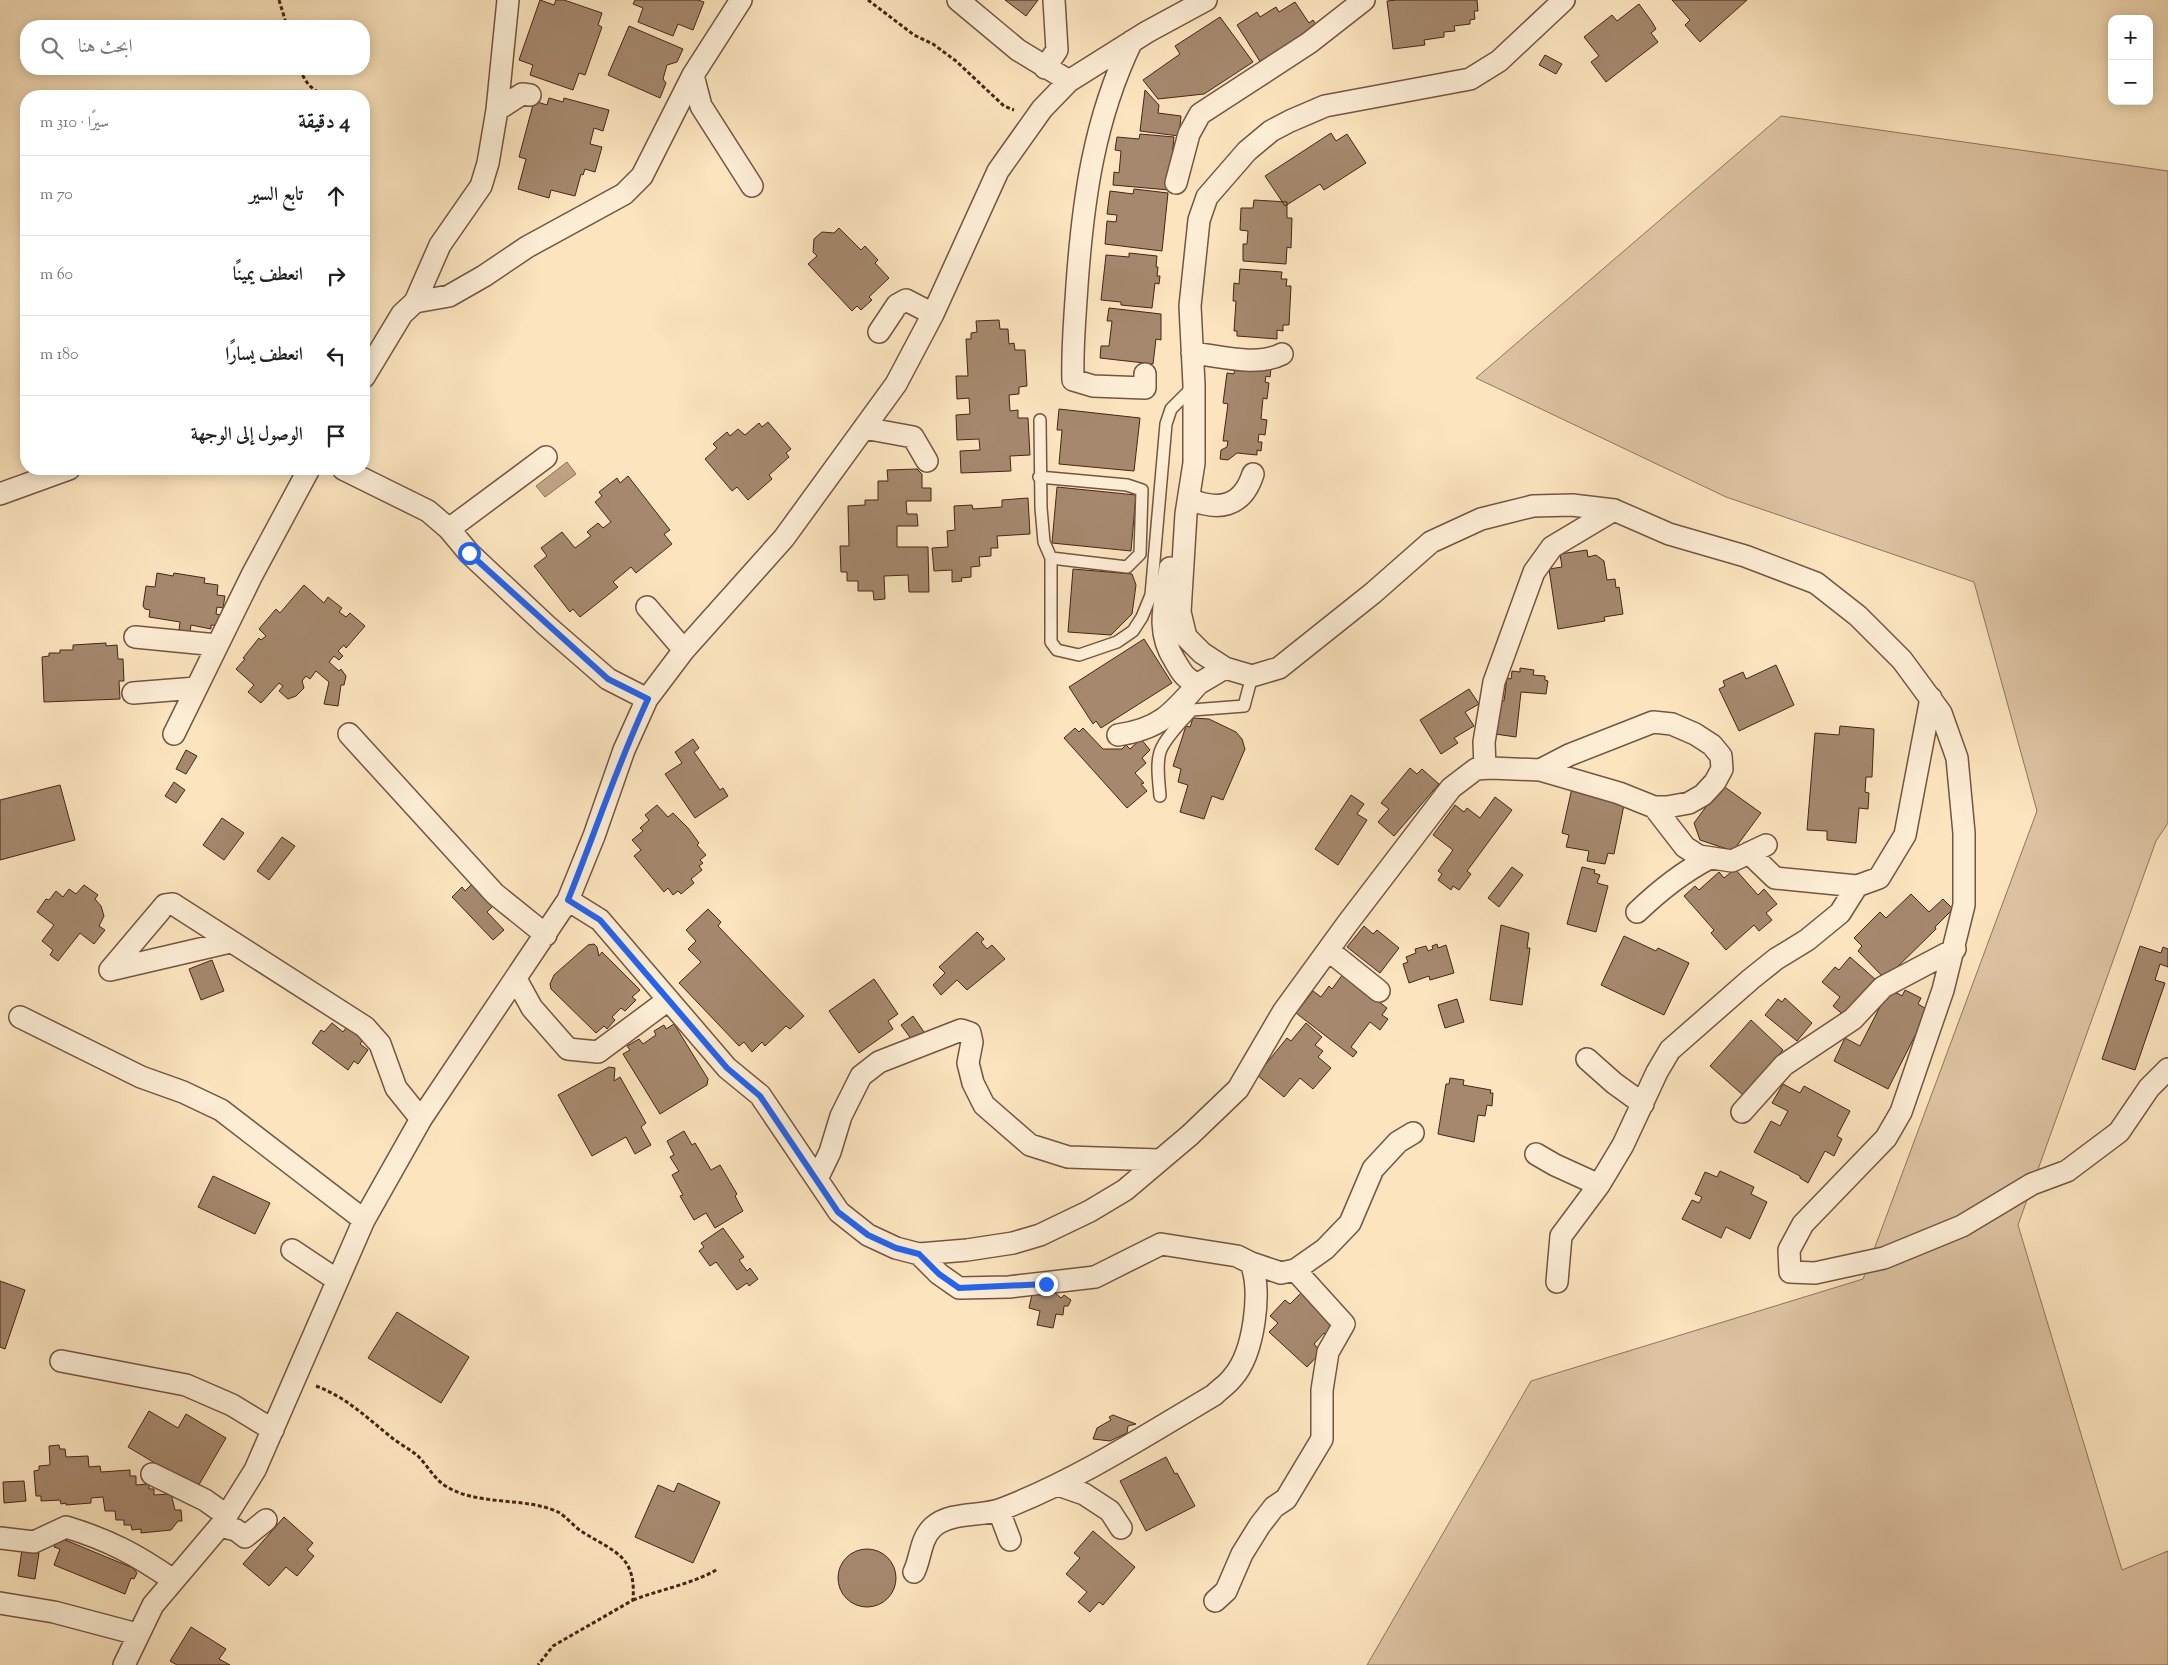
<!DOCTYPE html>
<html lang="ar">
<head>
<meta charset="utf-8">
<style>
  body { margin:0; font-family:"Sorts Mill Goudy",Amiri,serif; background:#f2f2f2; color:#202124; direction:rtl }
  .controls { position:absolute; right:15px; top:15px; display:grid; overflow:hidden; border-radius:10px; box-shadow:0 2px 12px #0003 }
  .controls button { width:45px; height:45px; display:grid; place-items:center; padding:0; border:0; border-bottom:1px solid #e0e0e0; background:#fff; color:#202124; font:25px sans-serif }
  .stop { position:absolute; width:15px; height:15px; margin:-11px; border:4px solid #2563eb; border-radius:50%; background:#fff }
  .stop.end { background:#2563eb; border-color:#fff; box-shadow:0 1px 5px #0008 }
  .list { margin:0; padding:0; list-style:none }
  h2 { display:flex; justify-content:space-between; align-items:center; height:65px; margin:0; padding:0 20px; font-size:21px }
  h2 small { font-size:16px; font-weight:400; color:#757577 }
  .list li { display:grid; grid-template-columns:32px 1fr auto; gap:15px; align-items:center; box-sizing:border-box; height:80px; padding:0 20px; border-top:1px solid #e0e0e0 }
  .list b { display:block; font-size:19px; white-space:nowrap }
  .list em { font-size:16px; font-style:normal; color:#757577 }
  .icon { flex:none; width:28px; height:28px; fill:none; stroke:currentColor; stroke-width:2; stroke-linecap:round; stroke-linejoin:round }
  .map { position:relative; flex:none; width:2168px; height:1665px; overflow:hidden; direction:ltr }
  .search { position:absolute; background:#fff; box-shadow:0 2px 12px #0003; left:20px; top:20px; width:350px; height:55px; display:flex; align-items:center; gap:12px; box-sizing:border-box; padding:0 18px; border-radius:20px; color:#757577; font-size:19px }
  .panel { position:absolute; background:#fff; box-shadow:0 2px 12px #0003; left:20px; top:90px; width:350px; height:385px; border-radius:20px; direction:rtl }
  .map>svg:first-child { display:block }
</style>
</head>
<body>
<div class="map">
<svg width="2168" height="1665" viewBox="0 0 2168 1665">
  <rect width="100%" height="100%" fill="#fbe4be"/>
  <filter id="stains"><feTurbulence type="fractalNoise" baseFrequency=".004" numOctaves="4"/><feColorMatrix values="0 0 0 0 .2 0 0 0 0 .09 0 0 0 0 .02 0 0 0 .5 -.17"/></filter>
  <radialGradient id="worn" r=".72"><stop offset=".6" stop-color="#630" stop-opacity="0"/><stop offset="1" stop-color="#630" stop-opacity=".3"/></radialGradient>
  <!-- green -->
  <path fill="#ddc3a2" stroke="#92745c" d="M1781,116l387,55v652l-12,18 -138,384 104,345 46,-19v114h-801l164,-284 332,-102 174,-468 -63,-229 -248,-85 -250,-119z"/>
  <!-- water -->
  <path fill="#bea385" stroke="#8f7059" d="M567,462l9,12 -31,23 -9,-11z"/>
  <!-- building -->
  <path fill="#a5886e" stroke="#482417" d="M540,0l14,5 2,-5h8l38,13 -4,12 4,2 -17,48 -6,-2 -6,17 -43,-15 3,-10 -14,-5z
    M635,0h63l6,2 -11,28 -15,-6 -5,12 -35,-14 5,-14 -10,-4z
    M1005,0h33l-12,16z
    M1397,0h80l1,11h-4l1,8 -5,1v4l-16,2 1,5 -11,1v5l-20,3 1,5 -32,4 -6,-48z
    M1672,0h75l-47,42 -15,-17 5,-5z
    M1295,2l14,21 4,-3 5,7 -57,36 -24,-38 20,-13 3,5 16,-10 3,5z
    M1639,4l13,18 4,7 -5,4 7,9 -52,40 -15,-20 8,-6 -15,-19 28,-22 5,6z
    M1220,17l33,45 -49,32 -46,5 -15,-19 37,-26 -5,-8z
    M629,26l54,23 -6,13 -10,3 -4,14 3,4 -6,15 -52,-23z
    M1545,55l17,9 -6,10 -17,-9z
    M1145,90l14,15 -1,8 23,3 -2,20 -39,-5z
    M549,98l14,4 1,-4 45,12 -6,21 -9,-3 -4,16 12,3 -7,25 -10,-3 -2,6 -2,-1 -6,22 -24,-6 -2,8 -31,-9 8,-30 -7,-2 15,-56 13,4z
    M1331,133l5,8 11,-7 19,29 -42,27 -4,-6 -35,22 -20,-30z
    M1140,134l34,3 -5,53 -56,-5 1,-13 5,1 2,-22 -6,-1 2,-13 22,2z
    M1134,189l34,4 -6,58 -57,-7 2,-23 9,1 1,-7 -10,-1 3,-23 23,3z
    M1254,200l33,2v16h5l-1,30 -4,-1 -1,17 -43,-3v-17h4l1,-13 -8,-1 1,-22h12z
    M839,228l22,22 4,-4 13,14 -3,3 14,15 -20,19 3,3 -11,10 -4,-4 -5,5 -44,-47 9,-8 -4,-4 1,-13 8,-7 12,1z
    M1129,253l28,3 -1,11h2l-1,9h3l-1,8 -4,-1 -3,25 -31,-3v-3l-20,-2 5,-45 23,2z
    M1240,269l42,3 -1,7h6l-1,7h5l-2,39h-6v6l-6,-1v9l-40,-3v-5h-3l2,-30h-3l1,-18 5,1z
    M1109,308l52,6v26l-5,-1 -3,25 -53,-6 1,-12h8l3,-25h-5z
    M999,320l1,9h8l1,15 5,-1 1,7h10l2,36 -8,1v7l-10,1 1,16 8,-1v8h10l2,37 -20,1 1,15 -50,2 -1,-22 20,-1 -1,-11 -22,1 -1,-25 14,-1 -1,-16 -12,1 -1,-23h12l-2,-37h5v-6l6,-1 -1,-11z
    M1235,366l36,3 -1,8 -4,-1 -1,6 4,1 -2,16 -4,-1 -2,21 6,1 -2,15 -6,-1 -1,8h4l-1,9 -4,-1v5l-20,-2 -9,7 -8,-1 1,-9 6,-3 1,-6h-5l5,-37 -5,-1 4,-30 7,1z
    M1059,409l81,9 -6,53 -75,-7 3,-34h-5z
    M768,422l23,27 -5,4 3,4 -20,18 3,4 -24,21 -11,-13 -5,4 -27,-32 12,-11 -4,-4 14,-12 3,4 8,-7 7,6 14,-12 3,4z
    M917,469l5,5v14h9v13h-25l1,13h10l1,12h-21v21h31l1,45h-20l-1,-17 -24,1 1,23 -11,1 -1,-9h-15v-10h-11v-9h-6l-1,-26h9l-1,-40 17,-1v-5h13v-19h10l-1,-11z
    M628,476l42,54 -6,4 8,10 -36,29 -5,-6 -18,15 5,5 -38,30 -7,-8 -3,3 -36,-46 13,-10 -6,-8 21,-16 13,16 16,-12 -4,-4 11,-9 5,5 8,-6 -16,-20 7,-6 -3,-4 18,-14 3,5z
    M1057,487l79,8 -5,56 -79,-8z
    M1028,498l2,36 -33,2 1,12h-7v8l-12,1 1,9 -9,1v10l-10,1 1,3 -10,1v-12l-18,1 -2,-23 16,-1 -1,-16 8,-1 -1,-24 18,-1 1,4 29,-2v-7z
    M1587,550l1,7 8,-2 8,6 3,19 8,-1 1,9 3,-1 4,27 -19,3 1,4 -47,8 -9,-60 13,-2 -2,-13z
    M1073,569l59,5 4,11 -4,29 -21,21 -43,-3z
    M157,573l16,3 1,-3 31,5 -1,5 14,2 -1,10 8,1 -2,12 -6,-1 -1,7 5,1 -2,11 -8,-1v4l-20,-4 -1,7 -11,-2 1,-8 -31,-5 1,-7 -5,-1 -2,-3 3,-20 9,1z
    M304,585l20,18 4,-6 14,11 -3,4 7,5 4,-4 15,13 -19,22 -2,-3 -6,6 5,5 -4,4 -5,-4 -5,6 10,9 2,-2 5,7 -2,9h-3l-3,21 -14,-2 5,-22 -13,-11 -6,8 -4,-3 -4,5 2,7 -8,8 -8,3 -9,-8 4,-5 -4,-3 -18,20 -13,-11 6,-7 -18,-16 9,-10 -2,-1 16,-20 2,2 5,-4 -7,-7 17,-20 4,4z
    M1144,639l28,44 -71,45 -5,-7 -3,3 -24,-37z
    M106,643v3l11,-1 1,14h5l1,22h-5l1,18 -76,3 -2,-45 7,-1v-3h11v-3h13v-5z
    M1776,665l18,40 -55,26 -20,-42 6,-3 -2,-5 20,-9 3,7z
    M1520,668l14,2 -1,5 12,1v4l3,1 -2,13 -25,-2 -5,45 -21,-3 5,-34 4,1 3,-23 4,1 1,-8 8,1z
    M1469,689l10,15 -14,8 9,14 -20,12 4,5 -17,11 -21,-34z
    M1193,718l16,1 27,13 6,7 3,10 -22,51 -11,-4 -8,23 -24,-7 8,-27 -10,-3 3,-13 -8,-3 13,-40 4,1z
    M1840,726l34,3 -2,48h-6l-1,15 4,1 -1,16 -9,-1 -3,35 -29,-3v-9l-20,-1 8,-97 24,2z
    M1075,728l4,4 4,-4 20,21h19l4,-4 4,4 11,-10 9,11 -8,8 4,5 -11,10 9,10 -3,1 6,7 -20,17 -63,-70z
    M693,739l6,9 -5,4 26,38 3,-2 5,8 -33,22 -30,-44 17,-11 -7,-11z
    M186,750l11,6 -11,18 -10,-5z
    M1410,768l7,6 5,-5 17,15 -45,52 -16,-14 11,-13 -8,-6z
    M174,782l11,8 -9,13 -11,-7z
    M60,785l15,55 -75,20v-60z
    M1722,785l39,28 -28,38 -33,-11 -6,-17z
    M1572,788l53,12 -11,54 -6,-1 -3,11 -18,-3 2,-10 -23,-4 3,-12 -7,-2z
    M1351,795l13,9 -7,10 10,6 -29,45 -23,-16z
    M1495,797l17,13 -45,61 4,3 -12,16 -6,-4 -2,4 -13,-10 4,-6 -4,-3 15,-21 -20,-15 22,-30 9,7 3,-4 13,10z
    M657,805l11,12 5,-4 15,15 11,15 -2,2 9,10 -6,5 3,3 -4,3 3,4 -11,9 3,4 -13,11 -3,-3 -5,4 -5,-7 -4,4 -30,-36 7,-6 -9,-10 11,-9 -3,-3 9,-8 -4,-5z
    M222,818l22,15 -20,27 -21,-15z
    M282,837l13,9 -26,34 -12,-9z
    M1512,867l11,8 -24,32 -11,-9z
    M1582,867l13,3 -1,3 6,2 -3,8 11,3 -12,46 -29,-8z
    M1735,869l23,26 6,-6 13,15 -11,9 6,7 -13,11 -5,-6 -28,25 -15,-17 3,-3 -30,-34 11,-10 4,4 20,-18 5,6z
    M472,884l21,22 -6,6 17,18 -11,10 -41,-43 10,-10 3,4z
    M84,885l14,10 -3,4 6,7 3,10 -5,10 6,4 -11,14 -14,-11 -22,28 -8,-6 3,-5 -11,-9 12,-16 -17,-13 9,-13 3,1 7,-9 7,6 6,-8 7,5z
    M1911,894l18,18 14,-13 10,10 -18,18 1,2 -51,50 -27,-28 4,-5 -8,-8 26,-26 6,6z
    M708,909l13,13 -3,4 86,90 -14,13 -4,-3 -21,20 -3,-4 -10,10 -8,-10 -5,4 -60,-63 22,-21 -13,-13 8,-8 -10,-11z
    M1501,925l28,8 -2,15h3l-8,57 -32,-5z
    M1364,926l9,8 4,-4 22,18 -19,25 -33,-26z
    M977,932l7,7 -3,3 6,7 5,-4 13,14 -38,31 -10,-10 -16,15 -8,-10 12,-12 -6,-6z
    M1624,936l32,15 2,-3 31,15 -25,52 -63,-30z
    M594,944l3,3 2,9 3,-4 38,38 -8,7 4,3 -11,11 -4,-3 -9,9 3,3 -8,9 -3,-3 -8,7 -45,-44 -1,-5 4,-9 34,-30z
    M1437,944l1,4 8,-3 8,28 -24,7 -1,-4 -20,7 -6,-19 5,-2 -2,-5 10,-4 -1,-4 11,-3 2,5 5,-2 -1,-3z
    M2140,946l21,7 2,-6 5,2v18l-8,-3 -5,16 10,3 -30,87 -33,-11z
    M1850,957l26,23 -30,37 -13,-11 7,-9 -18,-15 13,-15 4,3z
    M212,960l12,31 -23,9 -12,-31z
    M1343,974l44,34 -5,7 6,4 -8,11 -10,-8 -19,25 6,5 -4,5 -57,-44 17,-22 8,6 8,-11 3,3z
    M874,979l24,35 -10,7 5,8 -34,24 -30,-42z
    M1905,990l16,8 -3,6 10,6 -40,79 -54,-28 11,-23 15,8 26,-51 11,-2 5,3z
    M1785,998l27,25 -15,18 -32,-26 13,-16 4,3z
    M1457,999l7,23 -19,6 -7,-23z
    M913,1016l11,16 -12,8 -11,-15z
    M1751,1020l32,30 -40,45 -33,-29z
    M332,1023l11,9 3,-4 8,2 9,10 -3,4 8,6 -10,14 -4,-3 -6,9 -36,-27 9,-13 3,2z
    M1306,1023l16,14 -7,8 8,6 -5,6 13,11 -18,21 -13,-11 -16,19 -27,-22 30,-37 4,3z
    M674,1024l34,55 -1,6 -47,29 -37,-60 7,-4 -3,-4 12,-7 4,5 13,-9 -2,-4 10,-6 2,4z
    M609,1067l6,1 -1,13 6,-4 26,46 -5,4 10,18 -16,9 -9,-17 -34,19 -34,-61z
    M1450,1078l14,2 -1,5 28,5 -1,3h3l-1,13 -5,-1 -2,11 -7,-1 -4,27 -36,-8 8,-50h3z
    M1783,1084l17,9 4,-7 46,25 -13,25 5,3 -8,17 -9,-5 -17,32 -8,-5v-2l-46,-24 17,-31 9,5 8,-15 -16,-8z
    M684,1131l8,14 3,-2 16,27 9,-5 17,29 -2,2 8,15 -28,17 -9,-15 -12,7 -14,-24 3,-1 -11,-20 7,-4 -9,-14 4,-2 -7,-14z
    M1720,1171l34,16 -3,7 16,8 -17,37 -24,-12 -5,11 -39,-19 10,-19 7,3 3,-6 -7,-3 10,-22 12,5z
    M213,1176l57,27 -15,31 -57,-27z
    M723,1228l21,29 -5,3 8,11 3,-3 8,11 -9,7 -2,-3 -10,7 -21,-28 -6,4 -11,-15 5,-4 -3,-4z
    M0,1281l25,9 -20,59 -5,-2z
    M1033,1290l21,2 7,6 3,-3 7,5 -3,6h-4l-1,9 -7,-1 -3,14 -16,-3 3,-14 -11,-3z
    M1301,1293l38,36 -9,10 -6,-6 -10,11 7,8 -14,15 -38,-35 9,-9 -8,-7 15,-16 5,4z
    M397,1312l72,45 -28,46 -73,-45z
    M149,1411l29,17 8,-14 40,24 -29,50 -69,-41z
    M1113,1415l23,9 -8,2 -1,7 -17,8 -17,-2 4,-11 14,-8 -2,-3z
    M59,1445l1,4h5l1,8 22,-1 1,11 11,-1 1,6 29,-2v6h6v9l13,-1v5h5v6l17,-1 4,16h6l1,11h-4l-7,9 -30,3v-4l-9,1 -1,-5h-7v-5h-8l-1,-9h-10l-2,-14 -12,1v5l-25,2v-2l-5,1 -1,-4 -19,1v-5h-5l-2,-25 5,-1v-4l11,-1 -1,-19z
    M1166,1457l9,17 2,-1 18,33 -49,25 -26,-50z
    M24,1481l2,20 -22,2 -1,-21z
    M678,1483l42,19 -27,61 -58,-26 23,-52 16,7z
    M284,1517l29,26 -6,7 7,6 -17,20 -11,-9 -17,19 -26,-22z
    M1093,1531l42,36 -32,38 -4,-3 -9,10 -12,-10 9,-10 -21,-18 14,-16 -6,-5z
    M58,1537l75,31 4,5 -3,6 -3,-1 -6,16 -71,-29 6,-16 -6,-2z
    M838 1578a29 29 0 1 1 58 0a29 29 0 1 1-58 0Z
    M22,1550l17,3 -4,26 -17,-3z
    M191,1627l35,22 -7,10 11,6h-53l-7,-4z"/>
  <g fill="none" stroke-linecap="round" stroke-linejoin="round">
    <defs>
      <path id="lane" d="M1040,420l1,88 3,34 7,16v84l6,8 22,5 38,-13 16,-11 9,-14 9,-22 15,-171 5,-15 22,-22
        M1039,477l88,8 15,5 -2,64 -13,13 -76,-9
        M1160,796c-1,-14 -4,-31 0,-44 4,-13 23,-32 32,-42l52,-4 8,-30"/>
      <path id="street" d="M958,0l60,50 51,31
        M1564,0l-65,61 -29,18 -145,27 -35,15 -19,10 -24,20 -40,46 -8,23 -9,86 4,79v78l-8,51 -6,98 6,25 16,16 23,15 27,8 27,-8 94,-75 58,-51 50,-23 52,-13 39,-1 42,5 55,24 76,22 71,27 42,33 44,44 39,53 16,45 7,75v72l-21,85 -42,122 -15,26 -83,86 -14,26 1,22 25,1 69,-15 78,-32 70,-42 35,-13 52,-39 30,-44 19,-19
        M1132,41c-38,78 -49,159 -55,244 -2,32 -5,63 -4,95l20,6 52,2v-14
        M1045,68l12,-18 -3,-50
        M693,75l8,31 51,80
        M497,110l25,-16 8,1
        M1176,183l13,-49 11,-20 109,-71 55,-43
        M415,302l25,-57 41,-59 7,-23 9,-53 11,-110
        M879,332l18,-27 9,-5 27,14
        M1192,353c28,3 65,14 90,1
        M364,377l38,-63 13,-12 34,-6 35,-20 43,-29 97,-53 18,-18 51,-101 48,-75
        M864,428l49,9 14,24
        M343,469l85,42 21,18 20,24 78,73 61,53 39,20
        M0,494l69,-25
        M1189,499c29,12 53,9 64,-25
        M449,529l97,-72
        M1170,568c-5,34 -15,63 5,93 7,12 10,18 23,23l27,-16
        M647,607l37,43
        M135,637l82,8
        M133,693l63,-5
        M174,734l78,-159 57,-106
        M349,734l146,160 51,41
        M1118,735c41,-6 54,-21 80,-51
        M1485,768l-1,-26 10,-60 40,-110 18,-25 62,-37
        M1654,807l31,40 14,9 33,5 34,-16
        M1749,853l26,25 82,8 22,-8 26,-43 26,-137
        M568,900l32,20 127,148 33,27 79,117 29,23 28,13 23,6 48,-4 46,-7 27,-8 50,-24 35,-21 65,-55 48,-46 45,-77 64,-88 104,-136 25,-19 15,-1 49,2 29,-15 84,-33 19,2 23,10 17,11 9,11 1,13 -7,13 -12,13 -14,8 -22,4h-13l-35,-14 -79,-23
        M1637,912c22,-21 44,-39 71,-53
        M230,942l-120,28 55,-65 8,-1 192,123 15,17 16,44 25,31
        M1328,950l51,41
        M516,979l16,29 36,41 30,3 70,-52
        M20,1017l121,60 42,15 38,18 143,110
        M1587,1059l27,24 29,21
        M1742,1112l42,-47 69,-46 30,-32 72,-38
        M1536,1154l19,11 44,20
        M817,1179l13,-27 11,-36 20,-40 18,-14 82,-32 9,3 2,9 -4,21 5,20 11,22 46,40 38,12 91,3
        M292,1250l45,30
        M1251,1263l30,10 14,-3 30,-21 25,-26 23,-54 25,-27 15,-9
        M1557,1282l4,-46 38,-51 24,-40 34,-73 13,-22 81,-71 25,-20 31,-19 33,-27 17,-27
        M61,1361l125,24 46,20 41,25
        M152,1474l53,26 21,15
        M1058,1485l26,9 26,17 11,17
        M999,1511l11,29
        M220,1526l16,4 9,7 21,-17
        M0,1538l34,4 32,-15c43,13 71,28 107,53
        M914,1572c7,-14 6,-33 19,-45 18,-16 49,-10 69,-18 75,-29 143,-73 212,-114 6,-6 14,-11 19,-18 21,-24 29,-85 18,-114l-14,-7 -76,-12 -66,33 -86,10 -50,1 -20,-14 -20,-20
        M1215,1601l11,-10 16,-37 18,-29 14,-18 12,-8 36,-60v-49l6,-38 16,-28 -49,-54
        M0,1603l54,9 83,22
        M124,1665l29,-60 67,-79 35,-56 109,-250 57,-101 147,-219 26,-64 30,-86 23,-51 37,-49 100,-112 112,-154 37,-70 65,-143 44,-62 27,-28 78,-49 59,-32"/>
    </defs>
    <!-- lane casing -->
    <use href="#lane" stroke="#755441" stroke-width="14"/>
    <!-- street casing -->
    <use href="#street" stroke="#755441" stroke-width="24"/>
    <!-- path -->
    <path stroke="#482417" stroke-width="3" stroke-dasharray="4 2.5" stroke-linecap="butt" d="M279,0l8,26
      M868,0l46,35 19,9 23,17 48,45 10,4
      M300,69c9,24 24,29 48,25
      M316,1386c30,11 50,31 75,51 8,7 19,12 27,19 9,9 15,21 26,29 33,22 79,11 114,27 9,5 17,16 26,21 33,20 52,24 49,67l-80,46 -15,19
      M633,1600c29,-11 59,-16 85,-31"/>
    <!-- lane -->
    <use href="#lane" stroke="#fcedd5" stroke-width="11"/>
    <!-- street -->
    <use href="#street" stroke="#fcedd5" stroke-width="21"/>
  </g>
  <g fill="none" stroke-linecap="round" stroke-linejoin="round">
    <!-- route -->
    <path stroke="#2563eb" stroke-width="6" d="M469,553l139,126 40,20c-31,66 -53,134 -80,201l32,20 127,148 33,28 78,116 30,23 28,13 23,6 20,20 20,14 87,-4"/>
  </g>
  <rect width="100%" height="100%" filter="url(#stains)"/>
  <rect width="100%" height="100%" fill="url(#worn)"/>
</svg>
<div class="controls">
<button>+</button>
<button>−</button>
</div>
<div class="stop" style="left:469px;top:553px"></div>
<div class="stop end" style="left:1046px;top:1284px"></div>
<div class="search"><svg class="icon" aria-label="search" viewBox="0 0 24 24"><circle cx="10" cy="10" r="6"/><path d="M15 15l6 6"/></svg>ابحث هنا</div>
<section class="panel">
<h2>4 دقيقة<small>سيرًا · 310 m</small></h2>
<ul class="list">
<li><svg class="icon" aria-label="ahead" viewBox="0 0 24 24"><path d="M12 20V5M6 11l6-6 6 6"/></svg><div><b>تابع السير</b></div><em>70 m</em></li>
<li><svg class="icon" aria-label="right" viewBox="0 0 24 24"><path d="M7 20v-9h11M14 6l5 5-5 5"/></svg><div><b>انعطف يمينًا</b></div><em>60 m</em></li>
<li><svg class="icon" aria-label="left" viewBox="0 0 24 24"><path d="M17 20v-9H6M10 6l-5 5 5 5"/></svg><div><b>انعطف يسارًا</b></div><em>180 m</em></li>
<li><svg class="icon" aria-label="arrive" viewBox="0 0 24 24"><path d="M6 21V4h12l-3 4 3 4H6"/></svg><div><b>الوصول إلى الوجهة</b></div></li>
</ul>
</section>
</div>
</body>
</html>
